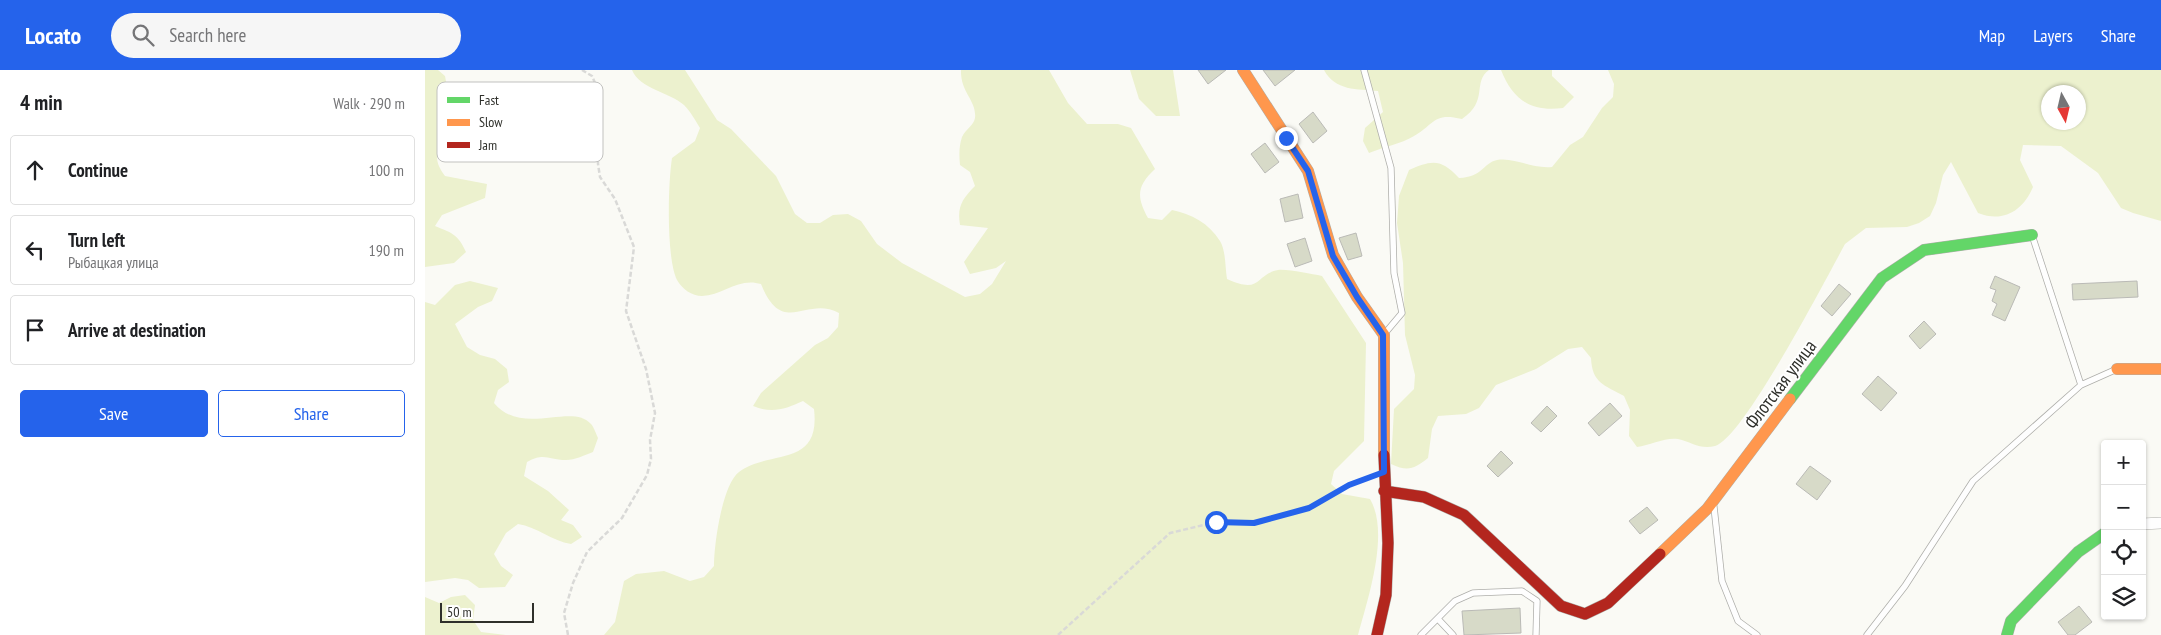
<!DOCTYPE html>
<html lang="en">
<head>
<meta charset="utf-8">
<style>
  body { margin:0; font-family:"PT Sans Narrow",sans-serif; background:#f6f6f6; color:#202124 }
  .controls { position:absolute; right:15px; bottom:15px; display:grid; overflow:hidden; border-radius:5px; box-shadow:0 1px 4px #0004 }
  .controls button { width:45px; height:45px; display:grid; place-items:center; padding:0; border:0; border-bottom:1px solid #e0e0e0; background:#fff; color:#202124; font:25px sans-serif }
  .compass { position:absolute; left:1616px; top:15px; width:45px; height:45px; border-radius:50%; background:#fff; box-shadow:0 1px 4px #0004; rotate:172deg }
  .scale { position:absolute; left:15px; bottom:12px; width:94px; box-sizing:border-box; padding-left:5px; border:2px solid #2f302b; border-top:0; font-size:14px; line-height:18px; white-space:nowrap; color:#2f302b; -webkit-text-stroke:4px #fff; paint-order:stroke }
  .stop { position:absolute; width:15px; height:15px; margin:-11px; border:4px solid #2563eb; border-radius:50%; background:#fff }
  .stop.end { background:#2563eb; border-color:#fff; box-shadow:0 1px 5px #0008 }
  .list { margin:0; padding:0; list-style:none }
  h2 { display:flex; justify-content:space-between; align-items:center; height:65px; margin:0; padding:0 20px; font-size:21px }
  h2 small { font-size:16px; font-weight:400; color:#757577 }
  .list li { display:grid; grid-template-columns:32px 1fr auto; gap:15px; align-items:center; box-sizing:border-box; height:70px; margin:0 10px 10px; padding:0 10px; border:1px solid #e0e0e0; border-radius:5px }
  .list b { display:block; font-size:19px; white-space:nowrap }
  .list p { margin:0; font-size:16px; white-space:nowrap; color:#757577 }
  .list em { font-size:16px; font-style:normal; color:#757577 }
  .actions { display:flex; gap:10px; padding:15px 20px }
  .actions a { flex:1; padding:11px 0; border:1px solid #2563eb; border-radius:5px; text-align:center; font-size:18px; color:#2563eb }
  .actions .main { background:#2563eb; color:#fff }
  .icon { flex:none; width:28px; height:28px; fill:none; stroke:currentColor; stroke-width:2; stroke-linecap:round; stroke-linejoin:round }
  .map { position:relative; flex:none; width:1736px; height:565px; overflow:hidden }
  header { display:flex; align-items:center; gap:30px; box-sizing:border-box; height:70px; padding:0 25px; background:#2563eb; color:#fff }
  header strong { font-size:24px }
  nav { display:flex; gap:28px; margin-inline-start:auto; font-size:18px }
  .search { width:350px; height:45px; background:#f6f6f6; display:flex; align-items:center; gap:12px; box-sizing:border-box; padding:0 18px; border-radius:28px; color:#757577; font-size:19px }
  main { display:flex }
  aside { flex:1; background:#fff }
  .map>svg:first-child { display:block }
</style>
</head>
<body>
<header>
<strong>Locato</strong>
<div class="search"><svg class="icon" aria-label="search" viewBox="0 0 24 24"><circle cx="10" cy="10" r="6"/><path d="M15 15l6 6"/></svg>Search here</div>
<nav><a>Map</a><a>Layers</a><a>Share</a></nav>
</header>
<main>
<aside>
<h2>4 min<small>Walk · 290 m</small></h2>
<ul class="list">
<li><svg class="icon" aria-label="ahead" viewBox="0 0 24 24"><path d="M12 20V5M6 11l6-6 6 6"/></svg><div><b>Continue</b></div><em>100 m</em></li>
<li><svg class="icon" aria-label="left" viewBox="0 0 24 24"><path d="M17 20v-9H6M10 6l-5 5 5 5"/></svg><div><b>Turn left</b><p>Рыбацкая улица</p></div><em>190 m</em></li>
<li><svg class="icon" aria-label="arrive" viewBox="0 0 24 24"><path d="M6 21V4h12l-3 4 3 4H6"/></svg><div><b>Arrive at destination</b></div></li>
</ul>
<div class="actions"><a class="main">Save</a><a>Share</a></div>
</aside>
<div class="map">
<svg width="1736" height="565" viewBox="0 0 1736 565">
  <rect width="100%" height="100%" fill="#fafaf5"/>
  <!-- green -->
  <path fill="#ecf1ce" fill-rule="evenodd" d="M0,0h13l7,6 10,54c-15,18 -26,25 -10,46l42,8 -2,14 -43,17 -7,11c17,7 23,8 31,26l-12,11 -29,4z
    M207,0h53l32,50 14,9 45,47 19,38 12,9h13l13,-8 15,-1 13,7 16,23 25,19 63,34 15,-3 12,-10 14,-23 -10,7 -26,6 -6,-12 24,-34 -28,-3c-3,-18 2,-26 15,-39l-5,-14 -10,-7c-1,-10 -1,-19 2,-28 3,-7 12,-12 13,-19 2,-17 -15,-26 -14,-48h88l19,33 19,21h31l13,4 24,41c-18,17 -19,27 -7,49l14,2 10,-10c19,4 37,13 48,31 6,10 5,26 7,38 35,16 28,-5 51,-9 11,-1 33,4 44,6l44,67 -2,98 -30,30 -3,13 11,10 28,5c20,34 -2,99 -12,136h-754l11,-13 9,-41 12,-7 28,-3 26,10 14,-4 10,-11c0,-21 8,-81 25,-94 30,-23 82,-3 75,-63l-11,-8c-17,8 -31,13 -50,5l8,-13 54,-48 13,-7 10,-11 1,-14c-33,-18 -56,25 -78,-29 -22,-7 -38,11 -59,12 -10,0 -20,-7 -25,-16 -11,-22 -9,-97 -5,-122l23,-17 5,-13c-5,-8 -9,-16 -16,-23 -15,-13 -44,-16 -52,-35z
    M705,0h43l7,46h-24l-17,-17z
    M899,0h165c-17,12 0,31 -27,49 -29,-7 -27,5 -48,17 -13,8 -31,11 -45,17l-6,-12 2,-13 18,-16 -5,-21c-21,-2 -43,0 -54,-21z
    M1076,0h51v6l22,21 -11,11c-32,4 -50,-8 -62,-38z
    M1183,0h553v151l-28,-8 -12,-5 -23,-35 -37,-27 -38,-1 -3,15 13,27c-10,24 -30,36 -55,26l-27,-51 -8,13 -7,28 -6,13 -11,7 -12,4 -41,1 -21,16c-18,33 -102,195 -130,202 -14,4 -24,-4 -37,-7 -12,-2 -28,6 -41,8l-8,-11 1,-26 -6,-14c-20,-11 -32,-13 -33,-38l-9,-11 -14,2 -32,20 -40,16 -17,23 -13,6 -28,2 -6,13 -4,29c-14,11 -20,14 -37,6l3,-55 20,-20 1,-14 -10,-40 -2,-72 -6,-40 2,-27 10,-26c22,-10 32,-12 50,8 24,-1 24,-15 38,-18 18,-3 34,9 55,7l18,-22 13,-8 19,-29 11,-11 1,-13zM1624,22h30v30h-30z
    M45,211l28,7 -6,13 -14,6 -23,17 12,23 13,8 15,4 12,10 2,13 -11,8 -4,13c28,34 78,-1 97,21 3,3 5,10 7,14l-5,14c-8,3 -18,8 -27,8 -18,0 -21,-8 -39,2l-3,14 24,15 21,19 -8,10 12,5 9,12 -11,7c-19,-3 -34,-17 -53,-20l-12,9 -12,21 7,12 12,9 -8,12 -26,1 -11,-8 -13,-2 -30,4v-280l10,3 20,-20z
    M40,525l10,10 -2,15 8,12 25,3h-81v-38l14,6 12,-6z"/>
  <!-- building -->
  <path fill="#d7dac8" stroke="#babab6" d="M773,0h28l-18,14z
    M838,0h32l-20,16z
    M888,42l14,19 -14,12 -14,-19z
    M840,73l14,19 -14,11 -14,-19z
    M873,124l5,24 -18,4 -5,-23z
    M931,163l6,23 -14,4 -9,-22z
    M880,168l7,23 -17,6 -8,-23z
    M1570,206l25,11 -15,34 -13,-6 5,-11 -5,-3 4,-11 -6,-2z
    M1712,211l1,16 -65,3 -1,-16z
    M1414,214l12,10 -19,22 -11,-10z
    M1499,251l12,13 -16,15 -11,-13z
    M1453,306l19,17 -16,18 -19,-17z
    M1185,333l12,13 -23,20 -11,-13z
    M1122,336l10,10 -16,16 -10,-9z
    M1076,381l12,12 -15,14 -11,-11z
    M1385,396l21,15 -14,19 -21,-16z
    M1222,437l11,13 -18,14 -11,-13z
    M1654,536l13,16 -17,13h-7l-10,-13z
    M1095,538l1,25 -57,2 -2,-24z"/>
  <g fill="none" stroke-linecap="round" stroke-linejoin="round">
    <defs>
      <path id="lane" d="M939,0l27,98 3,105 8,40 -16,19
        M1607,165l49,150
        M1289,437l8,74 16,40 19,14
        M1013,549l15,16
        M996,565l34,-34 18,-8 49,-2 15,10 -1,34
        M1442,565l38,-49 68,-105 108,-96 36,-16"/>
      <path id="street" d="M1717,454l19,-1"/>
      <path id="fast" d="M1365,329l92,-121 42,-28 108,-15
        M1582,565l4,-14 67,-69 27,-19"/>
      <path id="slow" d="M818,0l65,101 25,84 24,42 27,38v120
        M1692,299h44
        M1235,484l47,-45 83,-110"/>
      <path id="jam" d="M959,421l40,6 40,18 97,91 24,8 23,-11 52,-49
        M952,565l9,-40 2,-52 -4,-88"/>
    </defs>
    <!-- lane casing -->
    <use href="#lane" stroke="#aeaeaa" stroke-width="7"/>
    <!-- street casing -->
    <use href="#street" stroke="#aeaeaa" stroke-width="12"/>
    <!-- fast casing -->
    <use href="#fast" stroke="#aeaeaa" stroke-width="12"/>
    <!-- slow casing -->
    <use href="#slow" stroke="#aeaeaa" stroke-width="12"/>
    <!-- jam casing -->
    <use href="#jam" stroke="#aeaeaa" stroke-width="12"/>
    <!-- path -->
    <path stroke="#d9d9d7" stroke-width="2.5" stroke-dasharray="5 2.5" stroke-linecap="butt" d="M143,565l-4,-22 9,-30 14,-31 35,-34 25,-43 4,-16 -1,-19 5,-27 -9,-44 -20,-58 8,-64 -19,-48 -15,-22 -2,-13v-74l-6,-14 -10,-6
      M633,565l112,-102 46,-11 38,1 55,-15 40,-23 22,-8"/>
    <!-- lane -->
    <use href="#lane" stroke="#fefefe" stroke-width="5.5"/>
    <!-- street -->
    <use href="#street" stroke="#fefefe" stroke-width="11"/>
    <!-- fast -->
    <use href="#fast" stroke="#63d668" stroke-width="11"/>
    <!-- slow -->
    <use href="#slow" stroke="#ff974d" stroke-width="11"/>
    <!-- jam -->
    <use href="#jam" stroke="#b3261e" stroke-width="11"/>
  </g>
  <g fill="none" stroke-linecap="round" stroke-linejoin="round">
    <!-- route -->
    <path stroke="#2563eb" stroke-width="6" d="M791,452l38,1 55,-15 40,-23 35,-13 -1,-137 -26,-38 -24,-41 -25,-85 -22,-33"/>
  </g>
  <g text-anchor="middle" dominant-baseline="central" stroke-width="4" stroke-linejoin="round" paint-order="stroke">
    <!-- street labels -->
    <g font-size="19" fill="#2f302b" stroke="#fff">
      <text transform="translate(1355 314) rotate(-53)">Флотская улица</text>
    </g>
  </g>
  <!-- legend -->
  <rect x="12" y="12" width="166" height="80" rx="8" fill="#fff" stroke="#c1c1bf" stroke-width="1"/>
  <rect x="22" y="27" width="23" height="6" fill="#63d668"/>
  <rect x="22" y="49" width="23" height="7" fill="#ff974d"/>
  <rect x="22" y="72" width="23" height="6" fill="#b3261e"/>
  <g font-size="14" fill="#2f302b">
    <text x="54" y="35">Fast</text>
    <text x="54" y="57">Slow</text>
    <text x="54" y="80">Jam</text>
  </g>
</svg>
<div class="controls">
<button>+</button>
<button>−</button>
<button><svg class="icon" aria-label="locate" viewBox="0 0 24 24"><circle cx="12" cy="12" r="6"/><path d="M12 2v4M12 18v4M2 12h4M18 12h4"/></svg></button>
<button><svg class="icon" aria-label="layers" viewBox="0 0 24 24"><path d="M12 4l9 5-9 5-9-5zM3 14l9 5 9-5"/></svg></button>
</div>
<svg class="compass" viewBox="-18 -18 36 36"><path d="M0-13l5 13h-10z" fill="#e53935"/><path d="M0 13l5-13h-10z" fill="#757577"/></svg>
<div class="scale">50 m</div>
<div class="stop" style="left:791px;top:452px"></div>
<div class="stop end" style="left:861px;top:68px"></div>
</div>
</main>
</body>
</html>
